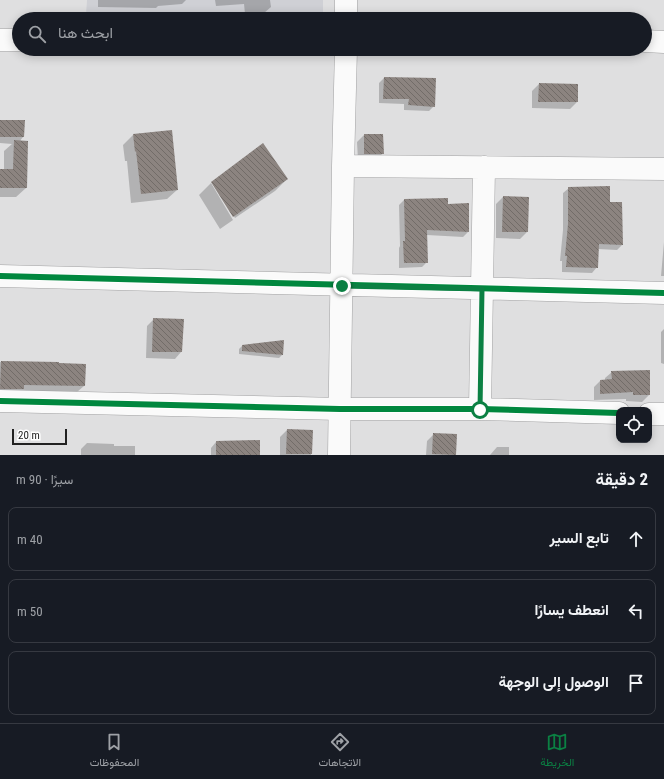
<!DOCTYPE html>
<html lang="ar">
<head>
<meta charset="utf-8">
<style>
  body { margin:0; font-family:"Roboto Condensed",Vazirmatn,sans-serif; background:#20242c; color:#f1f3f6; direction:rtl }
  .controls { position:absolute; right:12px; bottom:12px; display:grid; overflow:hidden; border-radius:8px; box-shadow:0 2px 10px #0003 }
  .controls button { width:36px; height:36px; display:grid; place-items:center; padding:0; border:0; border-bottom:1px solid #363941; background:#171b24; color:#f1f3f6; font:20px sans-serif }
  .scale { position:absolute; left:12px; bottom:10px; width:55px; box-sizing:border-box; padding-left:4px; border:2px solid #212121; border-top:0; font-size:11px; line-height:14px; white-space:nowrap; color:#212121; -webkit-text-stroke:3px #fff; paint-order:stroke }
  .stop { position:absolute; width:12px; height:12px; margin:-9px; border:3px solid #0b8043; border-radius:50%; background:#fff }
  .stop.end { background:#0b8043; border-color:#fff; box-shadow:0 1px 4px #0008 }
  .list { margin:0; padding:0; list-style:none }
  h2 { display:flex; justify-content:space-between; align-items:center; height:52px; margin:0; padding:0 16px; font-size:17px }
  h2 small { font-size:13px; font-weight:400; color:#9ea1a6 }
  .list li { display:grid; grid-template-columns:26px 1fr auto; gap:12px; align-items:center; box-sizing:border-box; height:64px; margin:0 8px 8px; padding:0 8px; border:1px solid #363941; border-radius:8px }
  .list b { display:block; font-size:15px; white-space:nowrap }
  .list em { font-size:13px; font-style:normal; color:#9ea1a6 }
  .icon { flex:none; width:22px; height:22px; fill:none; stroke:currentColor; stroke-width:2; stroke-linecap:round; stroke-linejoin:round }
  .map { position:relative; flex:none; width:664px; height:455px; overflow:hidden; direction:ltr }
  .search { position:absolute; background:#171b24; box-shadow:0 2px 10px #0003; left:12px; right:12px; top:12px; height:44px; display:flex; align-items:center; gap:10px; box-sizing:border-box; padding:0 14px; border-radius:22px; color:#9ea1a6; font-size:15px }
  .sheet { height:268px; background:#171b24 }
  nav { display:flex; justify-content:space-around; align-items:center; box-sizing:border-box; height:56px; border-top:1px solid #363941; background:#171b24; font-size:11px; color:#9ea1a6 }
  nav a { display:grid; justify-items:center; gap:2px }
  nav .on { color:#0b8043 }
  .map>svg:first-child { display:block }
</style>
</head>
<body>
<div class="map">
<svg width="664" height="455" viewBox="0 0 664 455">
  <defs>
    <pattern id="building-back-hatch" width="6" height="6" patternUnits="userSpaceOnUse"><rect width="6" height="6" fill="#8c8480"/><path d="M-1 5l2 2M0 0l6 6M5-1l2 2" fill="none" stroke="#726c68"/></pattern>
  </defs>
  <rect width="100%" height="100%" fill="#dfdfe0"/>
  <!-- built -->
  <path fill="#cfd0d5" d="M87,0h236v15h-237z"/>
  <!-- shadow -->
  <path fill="#0003" d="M98,0h88l-4,4 -24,2 -2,2 -58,-1z
    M215,0h55l1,7 -7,6 -19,1 -1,-10 -28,2z
    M384,78l50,28 -5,5 -25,-1v-6l-25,-1v-20z
    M539,84l38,1v17l-7,7 -38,-1v-17z
    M0,121l23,16 -4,5 7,46 -10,9h-16v-27h4v-19l8,-7 -12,-1z
    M133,135l44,55 -10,9 -36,4 -4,-42h-2l-2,-16z
    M364,135l19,18 -7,7h-18l-1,-18z
    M263,144l24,35 -12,12 -40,27 -22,-35h-2z
    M211,183l22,37 -13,9 -21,-34z
    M569,188l40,15 13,42 -5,5 -19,-1 -1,18 -5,6 -30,-1v-11h-2l3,-31v-37z
    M503,197l25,1 -1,34 -7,7 -24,-1v-34z
    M404,200l43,5 21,27 -5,5 -36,-2v27l-5,5 -23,1v-20l1,-2 -1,-41z
    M664,242v34h-3z
    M154,319l29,1 -2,32 -6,7 -29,-1 1,-32z
    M664,329v35l-3,-1v-31z
    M243,345l39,10 -3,3 -40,-4v-5z
    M0,362l58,1 26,23 -7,6 -77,3z
    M612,372l37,23 -7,7 -16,-1v-2l-32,1v-13l6,-6 5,-1v-2z
    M287,430l25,1 -1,24h-31v-18z
    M434,434l21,21h-29l1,-14z
    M259,441v14h-48v-7l5,-6z
    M87,443l27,1v2h21v9h-54v-6z
    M497,447h12v8h-19z"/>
  <!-- building -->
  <path fill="url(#building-back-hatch)" d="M384,77l52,1 -1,29 -27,-2 1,-6h-26z
    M539,83l39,1v18h-40z
    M0,120h25l-1,17h-24z
    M172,130l6,60 -37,4 -5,-43 -1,1 -2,-18z
    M364,134h19l1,20h-20z
    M14,140l14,1 -1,47h-27v-19h13z
    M263,143l25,36 -55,38 -22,-35z
    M610,186v16h12l1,43 -24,-1 -1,24 -32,-1 1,-11h-2l3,-32v-37z
    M503,196l26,1 -1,35h-26z
    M448,198v6l21,-1v29l-42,-2 1,33h-24l-1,-22h2l-1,-42z
    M153,318l31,1 -2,33h-30z
    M284,340l-1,15 -41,-4v-6z
    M1,361l58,1v1l27,1 -1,22 -61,-1v4h-24z
    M650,370v25h-17v-3l-33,2v-14l12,-1 -1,-8z
    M287,429l26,1 -1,24h-26z
    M433,433l24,1 -1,21 -24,-1z
    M260,440v15h-44v-14z"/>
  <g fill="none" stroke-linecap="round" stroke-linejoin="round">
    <defs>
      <path id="minor" d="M346,0v19
        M0,40h19
        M645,41l19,1
        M343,166l321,3
        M0,276l664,17
        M0,401l340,8h140l139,4
        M480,409l4,-242
        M649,414h15
        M339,455l4,-289 3,-117"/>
    </defs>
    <!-- minor casing -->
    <use href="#minor" stroke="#a1a1a2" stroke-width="23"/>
    <!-- minor -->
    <use href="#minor" stroke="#fafafa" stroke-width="22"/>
    <defs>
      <path id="cycleway" d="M0,276l664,17
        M0,401l340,8h140l139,4"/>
    </defs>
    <!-- cycleway casing -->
    <use href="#cycleway" stroke="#fff" stroke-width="8"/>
    <!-- cycleway -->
    <use href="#cycleway" stroke="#00873e" stroke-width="6"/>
  </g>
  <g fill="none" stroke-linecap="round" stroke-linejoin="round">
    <!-- route -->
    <path stroke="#0b8043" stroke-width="5" d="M342,286l140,3 -2,121"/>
  </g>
</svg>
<div class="controls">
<button><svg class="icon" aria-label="locate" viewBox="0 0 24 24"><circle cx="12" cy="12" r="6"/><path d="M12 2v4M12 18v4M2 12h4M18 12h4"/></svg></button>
</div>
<div class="scale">20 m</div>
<div class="stop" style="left:480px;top:410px"></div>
<div class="stop end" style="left:342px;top:286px"></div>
<div class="search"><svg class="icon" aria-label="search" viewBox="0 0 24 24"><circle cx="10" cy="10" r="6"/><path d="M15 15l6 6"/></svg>ابحث هنا</div>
</div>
<section class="sheet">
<h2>2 دقيقة<small>سيرًا · 90 m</small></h2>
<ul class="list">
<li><svg class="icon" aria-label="ahead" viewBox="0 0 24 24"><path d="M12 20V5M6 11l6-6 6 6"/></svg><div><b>تابع السير</b></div><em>40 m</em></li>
<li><svg class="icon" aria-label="left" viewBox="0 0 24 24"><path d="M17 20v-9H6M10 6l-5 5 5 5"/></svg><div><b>انعطف يسارًا</b></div><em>50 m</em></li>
<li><svg class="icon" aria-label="arrive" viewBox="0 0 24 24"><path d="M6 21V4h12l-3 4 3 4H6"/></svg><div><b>الوصول إلى الوجهة</b></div></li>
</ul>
</section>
<nav>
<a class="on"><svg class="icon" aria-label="map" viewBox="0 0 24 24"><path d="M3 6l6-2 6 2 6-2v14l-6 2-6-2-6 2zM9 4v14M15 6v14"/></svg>الخريطة</a>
<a><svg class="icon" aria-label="directions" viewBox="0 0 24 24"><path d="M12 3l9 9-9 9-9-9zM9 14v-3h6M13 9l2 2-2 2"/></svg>الاتجاهات</a>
<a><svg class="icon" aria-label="saved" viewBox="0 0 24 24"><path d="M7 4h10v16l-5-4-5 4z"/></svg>المحفوظات</a>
</nav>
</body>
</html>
